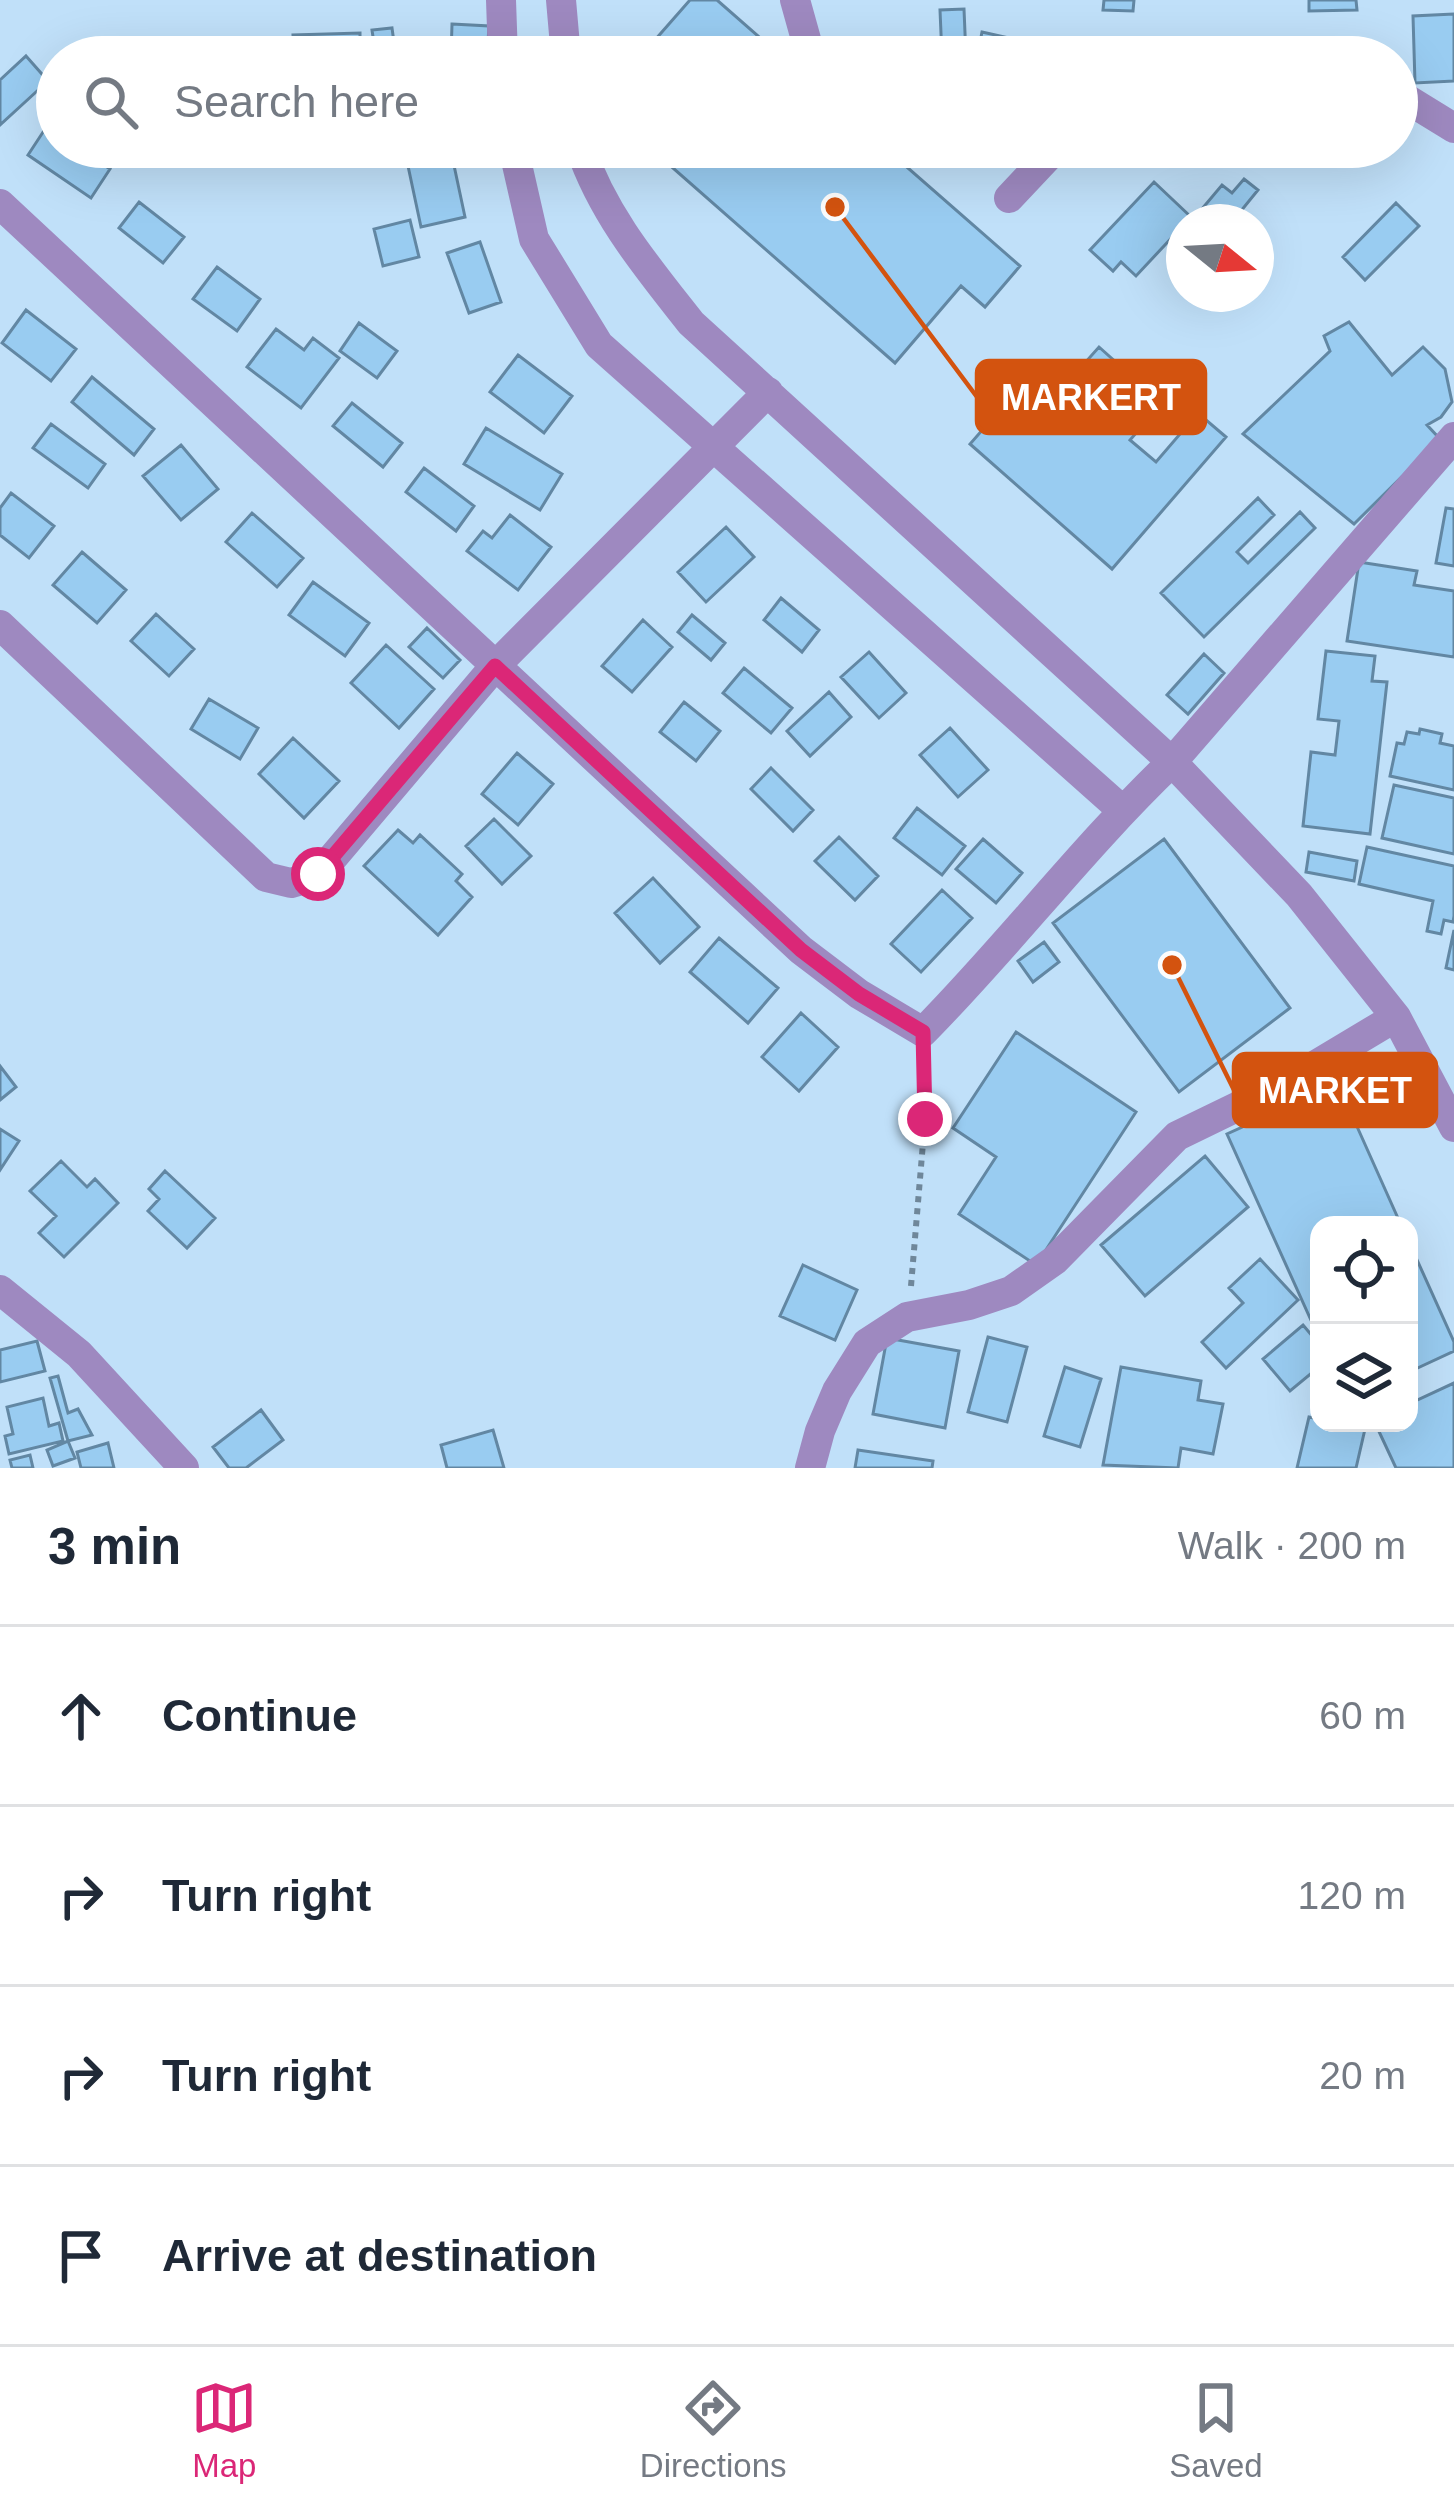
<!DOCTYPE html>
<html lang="en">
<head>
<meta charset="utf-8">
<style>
  body { margin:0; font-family:Arial,sans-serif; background:#f6f6f7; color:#1f2937 }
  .controls { position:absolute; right:36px; bottom:36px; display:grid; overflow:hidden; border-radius:24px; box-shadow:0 12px 48px #0002 }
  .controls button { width:108px; height:108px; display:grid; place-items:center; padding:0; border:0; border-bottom:3px solid #e0e1e3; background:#fff; color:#1f2937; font:60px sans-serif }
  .compass { position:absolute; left:1166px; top:204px; width:108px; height:108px; border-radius:50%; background:#fff; box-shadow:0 12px 48px #0002; rotate:108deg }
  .stop { position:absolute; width:36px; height:36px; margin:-27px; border:9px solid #db2777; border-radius:50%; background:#fff }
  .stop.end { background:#db2777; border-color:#fff; box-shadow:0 3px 12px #0008 }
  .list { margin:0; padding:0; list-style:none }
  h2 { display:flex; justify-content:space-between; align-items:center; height:156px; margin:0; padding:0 48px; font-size:51px }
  h2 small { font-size:39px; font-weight:400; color:#747a83 }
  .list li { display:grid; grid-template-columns:78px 1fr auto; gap:36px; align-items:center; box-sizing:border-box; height:180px; padding:0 48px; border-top:3px solid #e0e1e3 }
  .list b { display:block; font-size:45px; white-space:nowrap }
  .list em { font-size:39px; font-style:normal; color:#747a83 }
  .icon { flex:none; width:66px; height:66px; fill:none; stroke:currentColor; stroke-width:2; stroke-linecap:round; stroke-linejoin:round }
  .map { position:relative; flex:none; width:1454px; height:1468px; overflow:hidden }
  .search { position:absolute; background:#fff; box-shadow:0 12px 48px #0002; left:36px; right:36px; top:36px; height:132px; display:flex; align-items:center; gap:30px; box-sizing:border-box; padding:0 42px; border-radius:66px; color:#747a83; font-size:45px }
  .sheet { height:876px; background:#fff }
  nav { display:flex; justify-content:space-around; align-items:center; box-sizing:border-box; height:168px; border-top:3px solid #e0e1e3; background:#fff; font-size:33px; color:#747a83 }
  nav a { display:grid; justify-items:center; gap:6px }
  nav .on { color:#db2777 }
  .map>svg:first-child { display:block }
</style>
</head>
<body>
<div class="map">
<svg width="1454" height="1468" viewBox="0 0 1454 1468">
  <rect width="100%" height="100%" fill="#c0e0f9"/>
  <!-- building -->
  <path fill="#99ccf1" stroke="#6287a3" stroke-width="3" d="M690,0h27l65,57h-142z
    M1104,0h30l-1,11 -30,-1z
    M1309,0h47l1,10 -48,1z
    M964,9l2,48h-24l-2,-47z
    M1454,14v67l-39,2 -2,-67z
    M452,24l37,2 -2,31h-36z
    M392,28l4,29h-20l-4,-27z
    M982,32l49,11 -4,14h-50z
    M360,33v24h-66l-1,-22z
    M406,39h37v18h-37z
    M229,48v9h-57v-8z
    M26,56l22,25 -48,44v-45z
    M47,126l10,7v14h20l33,22 -19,29 -63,-43z
    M649,147h235l136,119 -35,41 -24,-21 -66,77z
    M963,147h27l-14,14z
    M452,156l13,61 -44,10 -13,-61z
    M1244,179l14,11 -26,32h-16l-15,-12 21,-25 10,8z
    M1154,182l37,35 -55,59 -15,-14 -8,9 -23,-21z
    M139,202l45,35 -21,26 -44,-35z
    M1396,203l23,23 -54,54 -22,-23z
    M410,220l9,37 -36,9 -9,-37z
    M480,242l21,60 -32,11 -22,-60z
    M217,267l43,32 -23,32 -44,-32z
    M26,310l50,39 -25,32 -49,-38z
    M1349,322l43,53 31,-28 22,22 7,33 -11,15 -14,8 13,14 -86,85 -111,-90 87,-83 -6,-15z
    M359,323l38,28 -20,27 -37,-27z
    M276,329l28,21 9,-12 26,20 -38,50 -54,-41z
    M1099,347l20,18 -30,35 20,18 18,-20 8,6 8,-9 15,13 -28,32 26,22 42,-49 28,24 -114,132 -142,-125 72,-82 25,21z
    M518,355l54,41 -28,37 -54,-41z
    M92,377l62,52 -20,26 -62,-53z
    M352,403l50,40 -19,24 -50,-41z
    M51,424l54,40 -17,24 -55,-40z
    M486,428l76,46 -22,36 -76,-46z
    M181,445l37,44 -37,31 -38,-44z
    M424,468l50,38 -18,25 -50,-39z
    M11,493l43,33 -25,32 -29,-23v-27z
    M1258,498l16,17 -37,37 11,11 52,-51 15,16 -111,109 -43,-44z
    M1446,508l8,1v57l-18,-3z
    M252,513l51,45 -26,29 -51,-45z
    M510,515l41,32 -33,43 -51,-39 16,-20 9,7z
    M726,527l28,30 -48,45 -28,-30z
    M82,552l44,38 -29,33 -44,-38z
    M1359,562l58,9 -3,14 40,6v66l-107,-16z
    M313,582l56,41 -24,33 -56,-41z
    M781,598l38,32 -17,22 -38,-32z
    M156,614l38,35 -25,27 -38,-35z
    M692,615l33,28 -14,17 -33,-28z
    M643,620l29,27 -40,45 -30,-26z
    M427,628l33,32 -17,18 -34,-31z
    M386,645l48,44 -35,39 -48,-45z
    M1326,651l49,5 -3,25 15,1 -17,152 -67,-8 8,-74 24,3 4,-34 -21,-2z
    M869,652l37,41 -27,25 -38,-41z
    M1204,654l20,19 -36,41 -21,-19z
    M744,668l48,40 -21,25 -48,-40z
    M829,692l22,25 -41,39 -23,-25z
    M209,699l49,29 -18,31 -49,-30z
    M684,702l36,29 -24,30 -36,-29z
    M950,728l38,42 -30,27 -38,-42z
    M1420,729l22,5 -2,9 14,3v44l-64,-14 7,-33 7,1 3,-12 12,2z
    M293,738l46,43 -35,37 -45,-44z
    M517,753l36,31 -35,41 -36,-31z
    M771,768l42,42 -20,21 -42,-42z
    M1394,785l60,13v56l-72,-16z
    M917,808l48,38 -23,29 -48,-37z
    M494,819l37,37 -29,28 -36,-38z
    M398,830l15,13 7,-8 42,39 -6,7 16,16 -34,38 -74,-69z
    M839,837l39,39 -23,24 -40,-39z
    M983,839l39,34 -26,30 -40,-34z
    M1164,839l126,169 -111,84 -126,-169z
    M1367,847l87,19v50l-1,6 -9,-2 -3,14 -14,-3 6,-30 -74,-17z
    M1309,852l48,9 -3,20 -48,-9z
    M653,878l46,49 -39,36 -45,-50z
    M942,890l30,28 -51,54 -30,-28z
    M1454,930v40l-8,-2z
    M719,938l59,50 -30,35 -58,-51z
    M1044,942l15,20 -26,20 -15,-21z
    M801,1013l37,34 -39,44 -37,-34z
    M1016,1032l120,80 -100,153 -77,-51 37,-57 -43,-29z
    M0,1066l16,21 -16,13z
    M1338,1084l63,141h-82v113l-92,-204z
    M0,1129l19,12 -19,29z
    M1205,1156l43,51 -103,89 -44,-51z
    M61,1161l26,26 8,-8 23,24 -54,54 -25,-24 17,-17 -26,-25z
    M165,1171l50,47 -28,30 -39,-37 11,-12 -10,-10z
    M1409,1242l45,100v9l-45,21z
    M1260,1259l38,41 -72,68 -24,-26 41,-39 -14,-15z
    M803,1265l54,25 -22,50 -55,-24z
    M1303,1325l16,19v23l-29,24 -27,-32z
    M988,1337l39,10 -20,75 -39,-10z
    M887,1338l72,13 -14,77 -72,-14z
    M37,1341l8,30 -45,11v-32z
    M1065,1367l36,12 -21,68 -36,-11z
    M1121,1367l80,14 -3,19 25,4 -10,50 -32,-6 -3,20 -75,-3z
    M58,1376l10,37 10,-4 14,26 -24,6 -18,-63z
    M1454,1383v85h-58l-21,-45h34v-19z
    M43,1398l6,28 10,-3 4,18 -54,13 -4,-18 8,-2 -6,-27z
    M261,1410l22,30 -37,28h-17l-16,-21z
    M1309,1417l10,2v4l46,6 -9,39h-59z
    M493,1430l11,38h-57l-6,-23z
    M68,1441l7,17 -22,8 -6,-16z
    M108,1443l6,25h-33l-4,-16z
    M858,1450l75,11 -1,7h-77z
    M30,1455l3,13h-21l-2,-8z"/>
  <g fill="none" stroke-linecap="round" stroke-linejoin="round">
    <!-- path -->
    <path stroke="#6f879a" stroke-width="6" stroke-dasharray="6 6" stroke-linecap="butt" d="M911,1286l14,-167 -1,-59"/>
    <!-- street -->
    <path stroke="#9e89c0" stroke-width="30" d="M501,0l2,57
      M561,0l5,57
      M795,0l12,43
      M1397,93l57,35
      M513,147l21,92 65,106 523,465
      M580,147c23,68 67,120 111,176l481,439 127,133 97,122 58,110
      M1009,198l48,-51
      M0,204l801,746 58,44 64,38c86,-87 160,-185 249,-270l282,-325
      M0,625l266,252 25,6 27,-8 177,-209 273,-274
      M0,1290l79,64 105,114
      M810,1468l10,-37 17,-40 30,-48 40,-26 62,-12 42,-14 44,-31 122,-124 107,-52 112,-67"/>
  </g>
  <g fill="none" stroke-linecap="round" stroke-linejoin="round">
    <!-- route -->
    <path stroke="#db2777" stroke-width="15" d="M318,874l177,-208 306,284 58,44 64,38 2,87"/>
  </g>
  <!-- callouts -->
  <path fill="none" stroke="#d3530f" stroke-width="4.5" d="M835 207L977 397M1172 965L1234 1090"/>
  <g fill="#d3530f" stroke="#fcfcfc" stroke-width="4.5">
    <circle cx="835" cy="207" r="12"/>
    <circle cx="1172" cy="965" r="12"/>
  </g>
  <g fill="#d3530f" stroke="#d3530f" stroke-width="4.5">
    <rect x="977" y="361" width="228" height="72" rx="12"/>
    <rect x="1234" y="1054" width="202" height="72" rx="12"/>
  </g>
  <g font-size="36" text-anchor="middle" font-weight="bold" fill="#fff">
    <text x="1091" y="410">MARKERT</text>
    <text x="1335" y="1103">MARKET</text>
  </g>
</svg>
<div class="controls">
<button><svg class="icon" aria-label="locate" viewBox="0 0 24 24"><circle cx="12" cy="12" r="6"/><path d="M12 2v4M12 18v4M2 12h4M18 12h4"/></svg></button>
<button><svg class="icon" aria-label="layers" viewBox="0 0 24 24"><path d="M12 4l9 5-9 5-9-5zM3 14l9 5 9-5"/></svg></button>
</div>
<svg class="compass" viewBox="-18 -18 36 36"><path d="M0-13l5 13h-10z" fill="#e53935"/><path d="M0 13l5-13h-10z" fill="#747a83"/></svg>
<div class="stop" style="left:318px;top:874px"></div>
<div class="stop end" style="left:925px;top:1119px"></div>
<div class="search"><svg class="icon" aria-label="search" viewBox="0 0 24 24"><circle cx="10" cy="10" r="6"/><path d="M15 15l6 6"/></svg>Search here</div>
</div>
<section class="sheet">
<h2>3 min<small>Walk · 200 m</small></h2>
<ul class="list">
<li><svg class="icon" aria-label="ahead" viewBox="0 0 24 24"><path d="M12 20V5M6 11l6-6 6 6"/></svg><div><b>Continue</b></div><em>60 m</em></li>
<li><svg class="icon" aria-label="right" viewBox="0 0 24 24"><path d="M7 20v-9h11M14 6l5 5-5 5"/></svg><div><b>Turn right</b></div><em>120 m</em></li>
<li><svg class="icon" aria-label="right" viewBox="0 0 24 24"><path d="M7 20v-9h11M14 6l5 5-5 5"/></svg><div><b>Turn right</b></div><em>20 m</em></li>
<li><svg class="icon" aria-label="arrive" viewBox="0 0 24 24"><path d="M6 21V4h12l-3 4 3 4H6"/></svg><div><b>Arrive at destination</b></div></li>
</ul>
</section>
<nav>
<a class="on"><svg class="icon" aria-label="map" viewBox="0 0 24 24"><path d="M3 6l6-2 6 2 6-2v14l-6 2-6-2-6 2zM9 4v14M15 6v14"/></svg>Map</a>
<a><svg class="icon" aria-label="directions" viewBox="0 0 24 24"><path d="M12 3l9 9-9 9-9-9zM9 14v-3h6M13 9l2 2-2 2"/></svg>Directions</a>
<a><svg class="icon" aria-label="saved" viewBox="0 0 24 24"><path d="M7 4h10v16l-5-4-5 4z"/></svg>Saved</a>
</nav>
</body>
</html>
